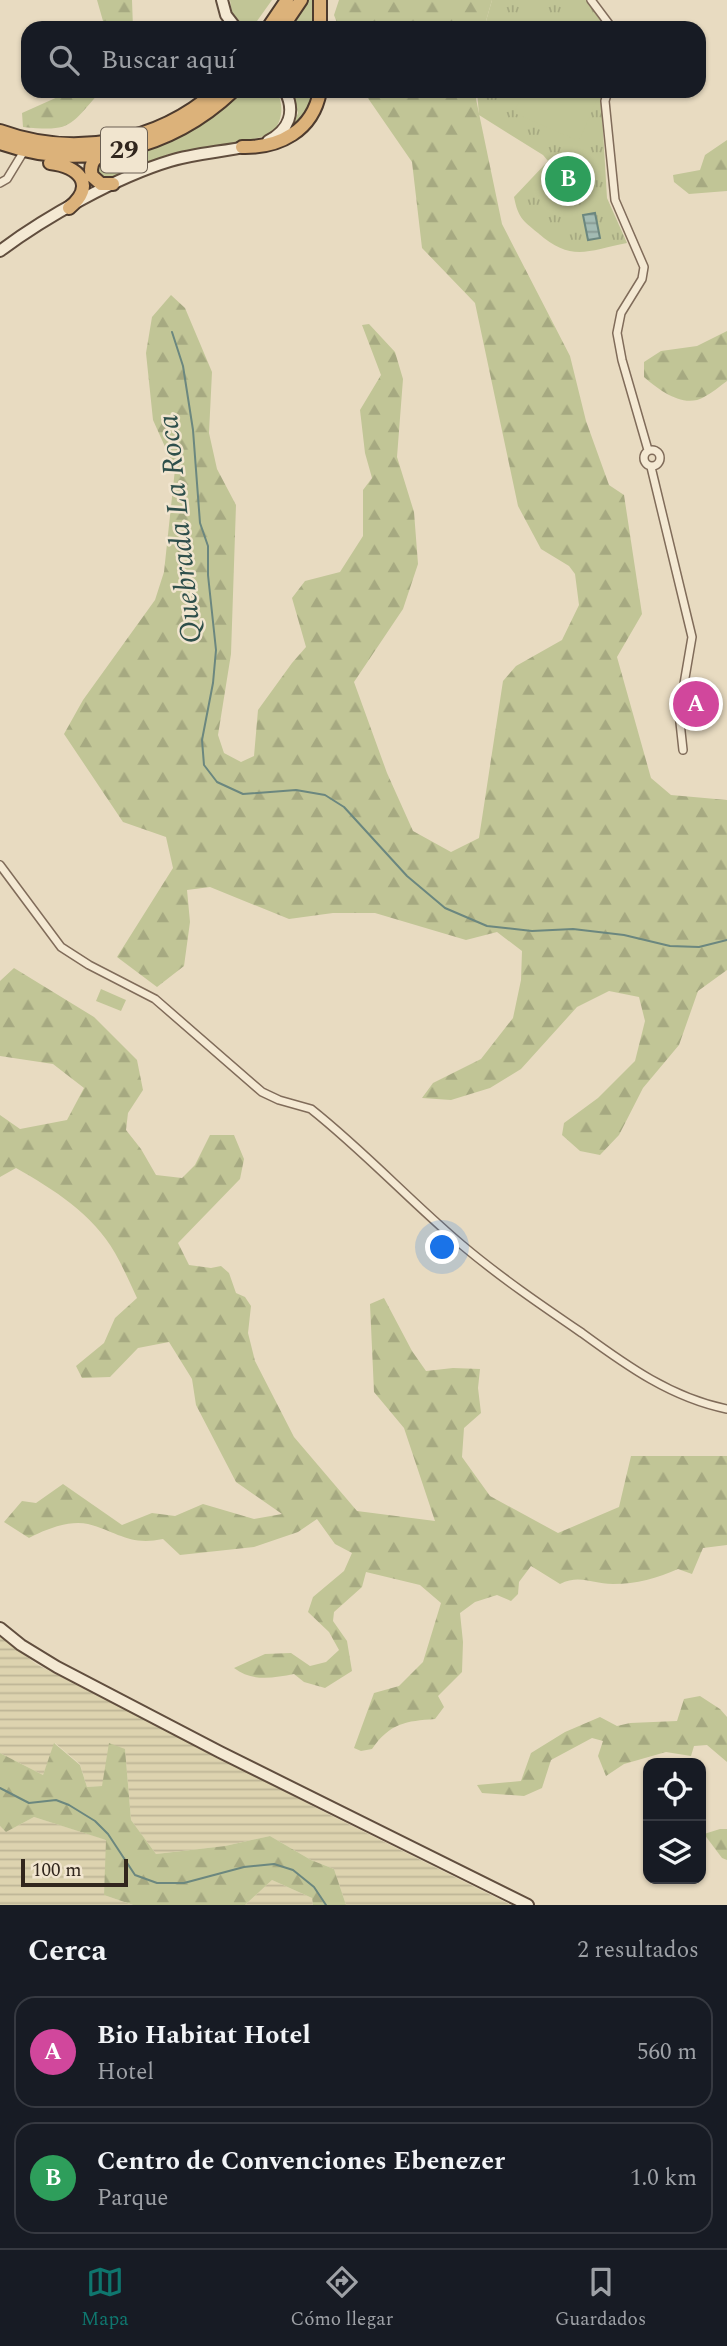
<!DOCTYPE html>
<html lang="es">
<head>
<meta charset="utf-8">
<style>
  body { margin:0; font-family:Spectral,serif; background:#20242c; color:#f1f3f6 }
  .controls { position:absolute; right:21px; bottom:21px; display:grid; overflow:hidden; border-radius:14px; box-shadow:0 2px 5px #0004 }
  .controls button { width:63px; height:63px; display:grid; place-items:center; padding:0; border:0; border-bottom:2px solid #363941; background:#171b24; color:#f1f3f6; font:35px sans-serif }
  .scale { position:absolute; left:21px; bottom:18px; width:107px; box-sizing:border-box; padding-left:7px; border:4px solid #31261d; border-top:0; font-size:19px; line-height:24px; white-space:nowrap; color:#31261d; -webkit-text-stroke:5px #f1e5cf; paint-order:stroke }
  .you { position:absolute; left:443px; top:1248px; width:24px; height:24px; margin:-18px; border:5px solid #fff; border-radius:50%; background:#1a73e8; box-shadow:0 0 0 10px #1a73e833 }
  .badge { display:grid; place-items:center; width:46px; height:46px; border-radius:50%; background:#0f766e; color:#fff; font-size:23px; font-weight:700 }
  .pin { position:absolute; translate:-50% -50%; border:4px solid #fff; box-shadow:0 2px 7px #0006 }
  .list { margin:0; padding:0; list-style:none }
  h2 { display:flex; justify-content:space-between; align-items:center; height:91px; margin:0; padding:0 28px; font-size:30px }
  h2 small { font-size:23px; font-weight:400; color:#9ea1a6 }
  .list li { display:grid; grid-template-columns:46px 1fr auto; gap:21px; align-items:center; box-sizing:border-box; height:112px; margin:0 14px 14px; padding:0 14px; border:2px solid #363941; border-radius:21px }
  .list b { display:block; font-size:26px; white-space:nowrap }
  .list p { margin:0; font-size:23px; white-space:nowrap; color:#9ea1a6 }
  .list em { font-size:23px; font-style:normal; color:#9ea1a6 }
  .icon { flex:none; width:38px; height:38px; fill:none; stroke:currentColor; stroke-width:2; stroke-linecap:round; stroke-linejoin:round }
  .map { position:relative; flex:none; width:727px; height:1905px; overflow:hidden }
  .search { position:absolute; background:#171b24; box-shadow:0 2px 5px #0004; left:21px; right:21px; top:21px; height:77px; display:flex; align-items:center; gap:18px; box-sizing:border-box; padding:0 24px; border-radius:21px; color:#9ea1a6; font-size:26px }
  .sheet { height:343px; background:#171b24 }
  nav { display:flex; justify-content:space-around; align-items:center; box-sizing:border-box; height:98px; border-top:2px solid #363941; background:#171b24; font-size:19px; color:#9ea1a6 }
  nav a { display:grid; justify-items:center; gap:4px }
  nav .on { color:#0f766e }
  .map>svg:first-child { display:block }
</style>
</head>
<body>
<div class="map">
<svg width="727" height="1905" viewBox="0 0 727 1905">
  <defs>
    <pattern id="farmland-rules" width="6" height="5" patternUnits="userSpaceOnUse" patternTransform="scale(1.75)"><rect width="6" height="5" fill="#ddd3af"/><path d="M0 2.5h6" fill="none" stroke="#beb596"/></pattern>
    <pattern id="forest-firs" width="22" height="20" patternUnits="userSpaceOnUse" patternTransform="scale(1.75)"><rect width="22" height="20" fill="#c1c596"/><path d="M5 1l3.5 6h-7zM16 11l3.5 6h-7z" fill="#a6a981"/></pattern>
    <pattern id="park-tufts" width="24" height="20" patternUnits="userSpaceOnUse" patternTransform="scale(1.75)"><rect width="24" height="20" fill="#c1c596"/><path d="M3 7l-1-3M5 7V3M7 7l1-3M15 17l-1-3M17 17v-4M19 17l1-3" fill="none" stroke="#a6a981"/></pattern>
    <pattern id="water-rules" width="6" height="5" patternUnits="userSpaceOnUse" patternTransform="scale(1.75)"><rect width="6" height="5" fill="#a3bbb3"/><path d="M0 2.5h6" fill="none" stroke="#859891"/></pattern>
  </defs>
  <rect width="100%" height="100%" fill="#e8dbc1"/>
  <!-- farmland -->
  <path fill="url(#farmland-rules)" d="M0,1635l36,29 292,150 183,91h-165l-12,-36 -23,-9 -41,-24 -45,10 -69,8 -25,-34 -6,-71 -23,37 -15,1 -7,-23 -25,-21 -12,32 -43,-22z
    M34,1817l73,23 -3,55 29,10h-133v-79l6,6z
    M272,1880l40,18 1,7h-68z"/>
  <!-- forest -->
  <path fill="url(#forest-firs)" d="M97,0h35l1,28h-28z
    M339,0h153l-8,28h-145l-5,-13z
    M63,91h38c-32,35 -28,41 -78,36l-1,-14 38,-17z
    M363,91h114l-1,8 26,125 68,132 16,65 23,64 15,10 18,119 -25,43 34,121 20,17 56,5v170l-29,21 -19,54 -36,43 -24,47 -19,20 -20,-4 -18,-16 2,-12 34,-25 37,-37 10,-40 -6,-24 -30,-6 -32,16 -56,62 -31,19 -39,12 -29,-2 11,-15 48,-24 32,-41 8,-38 1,-29 -25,-19 -31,8 -91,-27h-42l-44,6 -79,-32 -23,3 3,32 -6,44 -27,21 -40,-30 56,-89 -7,-31 -43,-15 -59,-88 19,-34 72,-100 9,-28 11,-103 -22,-49 -7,-67 6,-36 19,-22 14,13 27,64 -3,61 8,36 19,36 -5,149 -13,81 6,18 17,9 13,-6 4,-46 34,-47 14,-16 -14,-49 13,-17 35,-9 23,-36v-46l9,-12 -7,-25 -5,-43 21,-35 -19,-50 7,-1 26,28 8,27 -6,78 17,55 4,52 -15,45 -49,73 33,91 26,58 38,21 28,-14 24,-157 13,-15 46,-26 17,-35 -4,-31 -6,-8 -28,-17 -23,-43 -43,-203 -53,-55 -10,-86z
    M727,140v51l-38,3 -15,-12 -1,-7 27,-5 5,-15z
    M727,331v50c-7,5 -15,12 -23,16 -20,12 -45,-7 -60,-20v-15l17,-11 36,-5z
    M14,968l80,49 43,43 6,30 -15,23 -2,17 15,19 15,26 26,3 13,-13 15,-30h24l10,24 -4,20 -62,64 11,22 22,3 10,-2 8,7 7,20 9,4 6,9 -3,27 7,28 39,76 63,74 78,10 -31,-93 -30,-36 -4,-88 14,-6 28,53 14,20 27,-3 27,1 -2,19 3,25 -17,15 -2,29 28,39 68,37 61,-26 12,-51h96v89l-24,3 -11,26 -14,-5c-21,9 -41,15 -65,15 -21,0 -33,-10 -53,0l-29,-18 -12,16 -1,12 -7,7 -14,-6 -22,7 -15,11 3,29 -1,30 -24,24 6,11 -9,12c-29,2 -45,4 -63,30l-11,2 -7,-3 20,-55 25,-7 24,-24 18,-59 -21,-18 -54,-13 -4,15 -28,25 -1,9 14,20 5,30 -27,17 -21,-6 -10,-8c-21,4 -42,8 -60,-6l31,-14 26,-1 19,13 16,-4 13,-12 -10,-18 -21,-20 5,-15 31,-26 8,-18 -17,-9 -18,-25 -19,13 -44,15 -74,8 -17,-16c-34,7 -45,-7 -75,-15 -19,-4 -42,5 -59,14l-25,-16 18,-21 14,2 27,-19 59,41 30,-12 23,3 28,-12 51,15 28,-5 -46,-32 -40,-77 -4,-26 -23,-37 -31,6 -28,29 -28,1 -6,-12 28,-23 11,-25 22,-20c-7,-15 -14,-31 -22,-45 -22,-39 -62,-64 -99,-85l-16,9v-62l20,14 47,-9 17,-32 -31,-24 -53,-8v-75z
    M700,1696l20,13 7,8v45l-20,-17 -13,1 -3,10 -25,-4 -42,12 -18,12 -8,-20 5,-15 -11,-3 -41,22 -9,28 -18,8 -42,-3 -5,-8 44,-4 10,-28 34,-21 35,-15 17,9 13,-3 47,-2 7,-22z
    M54,1743l26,22 7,22 15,-1 7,-43 16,6 6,71 25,34 69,-8 45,-10 41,24 23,9 12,36h-33l-1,-7 -40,-18 -27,25h-112l-29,-10 2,-55 -72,-23 -28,15 -6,-6v-73l43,22z
    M720,1829h7v31l-5,-2 -18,-24z"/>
  <!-- park -->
  <path fill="url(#park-tufts)" d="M492,0h95l19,28h-122z
    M477,91h125l-1,6 6,101 20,45c-40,8 -56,19 -89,-10 -16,-13 -20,-16 -24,-36l34,-36 -5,-6 -64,-40z"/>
  <!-- garden -->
  <path fill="#c1c596" d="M230,0h42l-20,28h-11l-9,-15z
    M308,0h9v28h-28z
    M237,91h40c7,15 6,30 -6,43l-31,9 -71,11 -59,25c-11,-1 -15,-10 -9,-19z
    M292,91h25l-3,12 -24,29 8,-19z
    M524,91h59l15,6 -19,44 -65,-28z
    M101,989l25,11 -5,11 -25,-10z"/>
  <!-- water -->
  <path fill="url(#water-rules)" stroke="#6b877f" stroke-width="2" d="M595,213l5,25 -12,2 -5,-25z"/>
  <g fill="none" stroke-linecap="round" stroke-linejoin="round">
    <!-- stream -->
    <path stroke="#6b877f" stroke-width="2" d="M172,332l11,34 10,64 7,93 8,23v29l8,75 -3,33 -11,57 2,25 13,17 26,12 53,-4 29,5 19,12 63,69 38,32 42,18 45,5 41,-2 51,6 46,11 29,1 28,-7
      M0,1788l29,15 27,-3 13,5 26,16 13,13 27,41 22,8h27l60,-16 30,-3 19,6 21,17 12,18"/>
    <defs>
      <path id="minor" d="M591,0l21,28
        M608,91l-3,10 10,99 29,67 -2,12 -21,34 -4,20 5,27 26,90
        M0,183l7,-4 17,-28
        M644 458a8 8 0 1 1 16 0a8 8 0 1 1-16 0Z
        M651,467l41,170 -13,76 4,37
        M0,865l61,82 28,18 66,34 107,93 17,8 32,9c53,42 99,92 151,136 38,32 79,60 120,88 45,33 90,65 145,76"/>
      <path id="secondary" d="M222,0l4,15 10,13
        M268,141c21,-11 28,-29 17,-50
        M0,251c45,-34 117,-74 170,-90 26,-8 53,-9 79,-15
        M0,1628l21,17 36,22 163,85 308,153"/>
      <path id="trunk" d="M268,28l19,-28
        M282,28l19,-28
        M320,28v-28
        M0,131c74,27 157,12 216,-40
        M0,143c81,29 171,7 233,-52
        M242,147c37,1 71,-16 78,-56
        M103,154c-10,4 -14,12 -11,22l9,8h12
        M50,163c29,3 47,22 19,45"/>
    </defs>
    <!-- minor casing -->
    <use href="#minor" stroke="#806c5a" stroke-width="10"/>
    <!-- secondary casing -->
    <use href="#secondary" stroke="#614e3e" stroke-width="14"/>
    <!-- trunk casing -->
    <use href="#trunk" stroke="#4d3b2e" stroke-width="16"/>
    <!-- minor -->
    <use href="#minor" stroke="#f4e9d3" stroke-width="7"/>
    <!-- secondary -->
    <use href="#secondary" stroke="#f4e9d3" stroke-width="10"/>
    <!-- trunk -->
    <use href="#trunk" stroke="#dcb27a" stroke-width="12"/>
  </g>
  <g text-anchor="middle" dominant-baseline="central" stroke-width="5" stroke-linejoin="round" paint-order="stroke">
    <!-- shield labels -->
    <rect fill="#f1e5cf" stroke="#6b5f52" stroke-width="2" x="101" y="127.5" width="46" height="45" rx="5"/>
    <g font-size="26" font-weight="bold" fill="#31261d">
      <text x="124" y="150">29</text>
    </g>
    <!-- water labels -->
    <g font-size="30" font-style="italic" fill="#2e4f4b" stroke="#f1e5cf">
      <text transform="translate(180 529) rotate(-96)">Quebrada La Roca</text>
    </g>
  </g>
</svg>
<div class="controls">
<button><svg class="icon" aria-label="locate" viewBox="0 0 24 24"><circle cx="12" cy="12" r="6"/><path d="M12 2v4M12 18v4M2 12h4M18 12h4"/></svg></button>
<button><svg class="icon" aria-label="layers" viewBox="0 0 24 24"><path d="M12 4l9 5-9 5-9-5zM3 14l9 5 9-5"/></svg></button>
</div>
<div class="scale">100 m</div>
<div class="you"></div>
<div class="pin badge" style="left:696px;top:704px;background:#d1479c">A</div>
<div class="pin badge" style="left:568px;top:179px;background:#2e9e5b">B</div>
<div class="search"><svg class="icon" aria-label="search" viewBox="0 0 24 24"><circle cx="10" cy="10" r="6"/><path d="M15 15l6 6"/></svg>Buscar aquí</div>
</div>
<section class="sheet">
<h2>Cerca<small>2 resultados</small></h2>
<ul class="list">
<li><span class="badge" style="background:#d1479c">A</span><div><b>Bio Habitat Hotel</b><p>Hotel</p></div><em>560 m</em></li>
<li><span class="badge" style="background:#2e9e5b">B</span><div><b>Centro de Convenciones Ebenezer</b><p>Parque</p></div><em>1.0 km</em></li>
</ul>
</section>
<nav>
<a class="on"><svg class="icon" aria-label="map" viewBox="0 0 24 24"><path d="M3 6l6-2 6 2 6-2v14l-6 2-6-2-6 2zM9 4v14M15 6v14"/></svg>Mapa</a>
<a><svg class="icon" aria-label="directions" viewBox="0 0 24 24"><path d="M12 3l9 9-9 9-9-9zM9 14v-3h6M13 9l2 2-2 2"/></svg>Cómo llegar</a>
<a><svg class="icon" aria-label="saved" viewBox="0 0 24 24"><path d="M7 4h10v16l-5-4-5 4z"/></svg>Guardados</a>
</nav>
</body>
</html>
